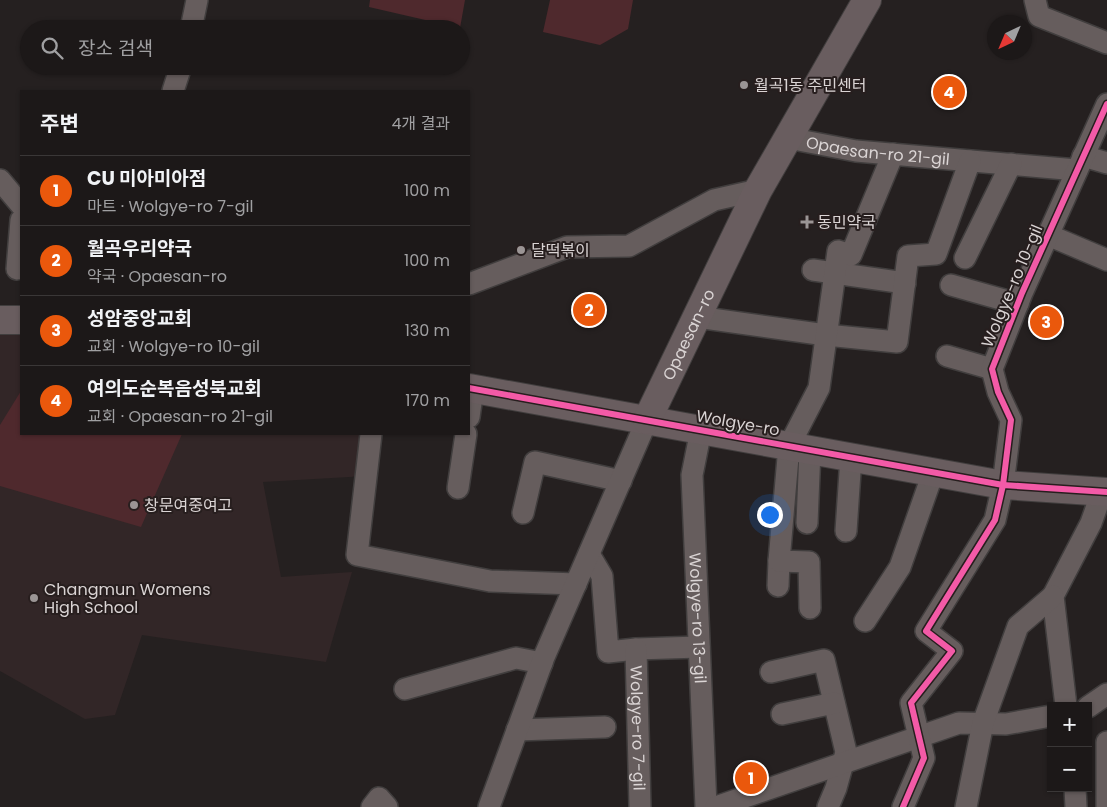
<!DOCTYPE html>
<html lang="ko">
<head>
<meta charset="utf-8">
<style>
  body { margin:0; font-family:Poppins,"Noto Sans KR",sans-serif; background:#252121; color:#f1f3f6 }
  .controls { position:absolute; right:15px; bottom:15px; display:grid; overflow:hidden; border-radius:0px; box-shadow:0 1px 4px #0004 }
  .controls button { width:45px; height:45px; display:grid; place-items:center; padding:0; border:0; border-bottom:1px solid #3a3737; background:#1c1818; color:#f1f3f6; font:25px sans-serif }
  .compass { position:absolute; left:987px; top:15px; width:45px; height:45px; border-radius:50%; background:#1c1818; box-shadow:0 1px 4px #0004; rotate:224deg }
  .you { position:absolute; left:769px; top:514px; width:18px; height:18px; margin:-12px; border:4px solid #fff; border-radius:50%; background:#1a73e8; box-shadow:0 0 0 8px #1a73e833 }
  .badge { display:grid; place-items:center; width:32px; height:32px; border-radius:50%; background:#ea580c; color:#fff; font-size:16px; font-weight:700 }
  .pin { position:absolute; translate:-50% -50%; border:2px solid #fff; box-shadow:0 1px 5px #0006 }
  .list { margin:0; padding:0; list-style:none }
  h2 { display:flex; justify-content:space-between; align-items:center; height:65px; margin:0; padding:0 20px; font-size:21px }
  h2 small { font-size:16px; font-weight:400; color:#a0a0a2 }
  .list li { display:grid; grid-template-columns:32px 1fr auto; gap:15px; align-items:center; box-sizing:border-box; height:70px; padding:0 20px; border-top:1px solid #3a3737 }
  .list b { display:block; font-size:19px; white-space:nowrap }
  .list p { margin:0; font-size:16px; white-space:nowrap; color:#a0a0a2 }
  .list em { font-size:16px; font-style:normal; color:#a0a0a2 }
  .icon { flex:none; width:28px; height:28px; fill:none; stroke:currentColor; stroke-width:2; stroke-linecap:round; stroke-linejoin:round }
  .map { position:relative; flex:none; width:1107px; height:807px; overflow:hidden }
  .search { position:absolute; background:#1c1818; box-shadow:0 1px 4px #0004; left:20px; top:20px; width:450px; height:55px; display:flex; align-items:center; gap:12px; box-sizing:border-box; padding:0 18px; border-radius:28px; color:#a0a0a2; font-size:19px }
  .panel { position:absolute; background:#1c1818; box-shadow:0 1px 4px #0004; left:20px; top:90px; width:450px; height:345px; border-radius:0px }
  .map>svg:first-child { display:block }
</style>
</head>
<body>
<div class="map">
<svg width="1107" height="807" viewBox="0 0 1107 807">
  <rect width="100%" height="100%" fill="#252020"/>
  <!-- built -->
  <path fill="#322627" d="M21,320v114h350l-5,42 -103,6 18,95 71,-5 -26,90 -184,-27 -27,80 -30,4 -85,-48v-350z"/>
  <!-- green -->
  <path fill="#4f292d" d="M370,0h95l-5,28 -91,-21z
    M550,0h83l-5,29 -28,16 -57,-13z
    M21,391v43h161l-41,93 -141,-41v-61z"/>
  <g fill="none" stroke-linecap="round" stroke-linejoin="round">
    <defs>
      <g id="minor">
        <path d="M1035,0l4,16 68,27"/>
        <path d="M191,29l6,-29"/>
        <path d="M173,91l8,-25"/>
        <path id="s1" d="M788,138l68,13 221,19"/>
        <path d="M1083,156l24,7"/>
        <path d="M0,180l21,25"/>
        <path d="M1048,235l59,25"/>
        <path d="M965,258l46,-94"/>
        <path d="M17,269l4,-49"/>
        <path d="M813,270l92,13"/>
        <path d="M469,284l98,-37 62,-1 85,-46 44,-10"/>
        <path d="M951,285l67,19"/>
        <path d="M697,317l129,18 71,7 11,-86 28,-2 34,-93"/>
        <path d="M947,356l45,13"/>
        <path d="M469,417l4,-28"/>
        <path id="s2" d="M701,430l-9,45 14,332"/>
        <path d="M371,434l-14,121 133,26 86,3"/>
        <path d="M458,488l8,-54"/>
        <path d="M523,513l12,-51 86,19"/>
        <path d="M807,523l3,-73"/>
        <path d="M846,531l5,-74"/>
        <path d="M589,554l13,22 6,76 28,-3 63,-2"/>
        <path d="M778,586l1,-25"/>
        <path d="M810,608l-1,-46 -30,-1 10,-115 30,-58 19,-137 13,4 42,-101"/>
        <path d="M865,621l35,-54 33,-94"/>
        <path id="s3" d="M636,649l4,158"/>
        <path d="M771,672l53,-12 22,92 -10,36 -8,19"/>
        <path d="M405,689l111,-31 26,5"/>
        <path d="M1066,706l-13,-110 38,-73 11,-31"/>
        <path d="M1088,707l19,-13"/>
        <path d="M782,714l52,-11"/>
        <path d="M517,730l88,-3"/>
        <path d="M1075,788l1,19"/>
        <path d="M372,807l7,-9 8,9"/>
        <path d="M489,807l55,-150 103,-237"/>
        <path d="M716,807l243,-84 47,1 45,-8"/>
        <path d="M903,807l21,-49 -13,-55 41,-52 -26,-20 69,-111 8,-35 8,-65 -13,-28 -6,-23 30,-76 85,-189"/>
        <path d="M966,807l17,-84 35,-97 35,-30"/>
        <path d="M1107,807v-65"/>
      </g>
      <g id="major">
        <path d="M0,320h21"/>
        <path d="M469,388l534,97 104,7"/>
        <path id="s4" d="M647,420l111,-230 109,-190"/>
      </g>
    </defs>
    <!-- minor casing -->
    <use href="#minor" stroke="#413e3e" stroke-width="24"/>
    <!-- major casing -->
    <use href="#major" stroke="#413e3e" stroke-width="30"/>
    <!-- minor -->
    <use href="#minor" stroke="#665d5d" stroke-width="21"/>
    <!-- major -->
    <use href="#major" stroke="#695d5f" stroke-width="28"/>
    <defs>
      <path id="cycleway" d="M469,388l534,97 104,7
        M903,807l21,-49 -13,-55 41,-52 -26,-20 69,-111 8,-35 8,-65 -13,-28 -6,-23 30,-76 85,-189"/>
    </defs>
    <!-- cycleway casing -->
    <use href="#cycleway" stroke="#271e1e" stroke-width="9"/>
    <!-- cycleway -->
    <use href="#cycleway" stroke="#f35aa7" stroke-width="6"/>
  </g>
  <!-- markers -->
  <g fill="#9b9595" stroke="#271e1e" stroke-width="2">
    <circle cx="744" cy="85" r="5"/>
    <path d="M804.5 214.5h5v5h5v5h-5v5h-5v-5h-5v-5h5z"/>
    <circle cx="521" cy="250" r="5"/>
    <circle cx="134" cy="505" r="5"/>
    <circle cx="34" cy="598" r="5"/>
  </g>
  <g text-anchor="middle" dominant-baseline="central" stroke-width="4" stroke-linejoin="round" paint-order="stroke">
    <!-- poi labels -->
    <g font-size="16" fill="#dad4d4" stroke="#271e1e" text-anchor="start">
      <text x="754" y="85">월곡1동 주민센터</text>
      <text x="817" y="222">동민약국</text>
      <text x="531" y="250">달떡볶이</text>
      <text x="144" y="505">창문여중여고</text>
      <text x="44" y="589">Changmun Womens<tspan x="44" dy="18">High School</tspan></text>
    </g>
    <!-- street labels -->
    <g font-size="16" fill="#dad4d4" stroke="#271e1e">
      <text stroke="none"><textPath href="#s1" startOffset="91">Opaesan-ro 21-gil</textPath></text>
      <text transform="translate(1012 286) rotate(-67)">Wolgye-ro 10-gil</text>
      <text stroke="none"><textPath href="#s4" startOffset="95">Opaesan-ro</textPath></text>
      <text transform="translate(738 423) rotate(10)">Wolgye-ro</text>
      <text stroke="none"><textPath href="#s2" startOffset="189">Wolgye-ro 13-gil</textPath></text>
      <text stroke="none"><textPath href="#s3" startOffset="79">Wolgye-ro 7-gil</textPath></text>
    </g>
  </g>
</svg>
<div class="controls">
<button>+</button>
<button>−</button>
</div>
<svg class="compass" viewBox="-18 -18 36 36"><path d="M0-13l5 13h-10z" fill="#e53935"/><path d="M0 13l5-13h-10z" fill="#a0a0a2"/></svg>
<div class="you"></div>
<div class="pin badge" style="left:751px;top:778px">1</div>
<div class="pin badge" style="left:589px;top:310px">2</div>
<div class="pin badge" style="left:1046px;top:322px">3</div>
<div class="pin badge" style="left:949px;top:92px">4</div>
<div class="search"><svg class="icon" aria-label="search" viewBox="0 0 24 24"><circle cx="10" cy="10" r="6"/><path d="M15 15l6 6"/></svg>장소 검색</div>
<section class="panel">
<h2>주변<small>4개 결과</small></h2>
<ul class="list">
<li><span class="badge">1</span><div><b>CU 미아미아점</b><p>마트 · Wolgye-ro 7-gil</p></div><em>100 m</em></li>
<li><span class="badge">2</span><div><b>월곡우리약국</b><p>약국 · Opaesan-ro</p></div><em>100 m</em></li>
<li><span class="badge">3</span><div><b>성암중앙교회</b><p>교회 · Wolgye-ro 10-gil</p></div><em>130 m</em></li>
<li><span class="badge">4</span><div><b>여의도순복음성북교회</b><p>교회 · Opaesan-ro 21-gil</p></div><em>170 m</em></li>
</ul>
</section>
</div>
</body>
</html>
